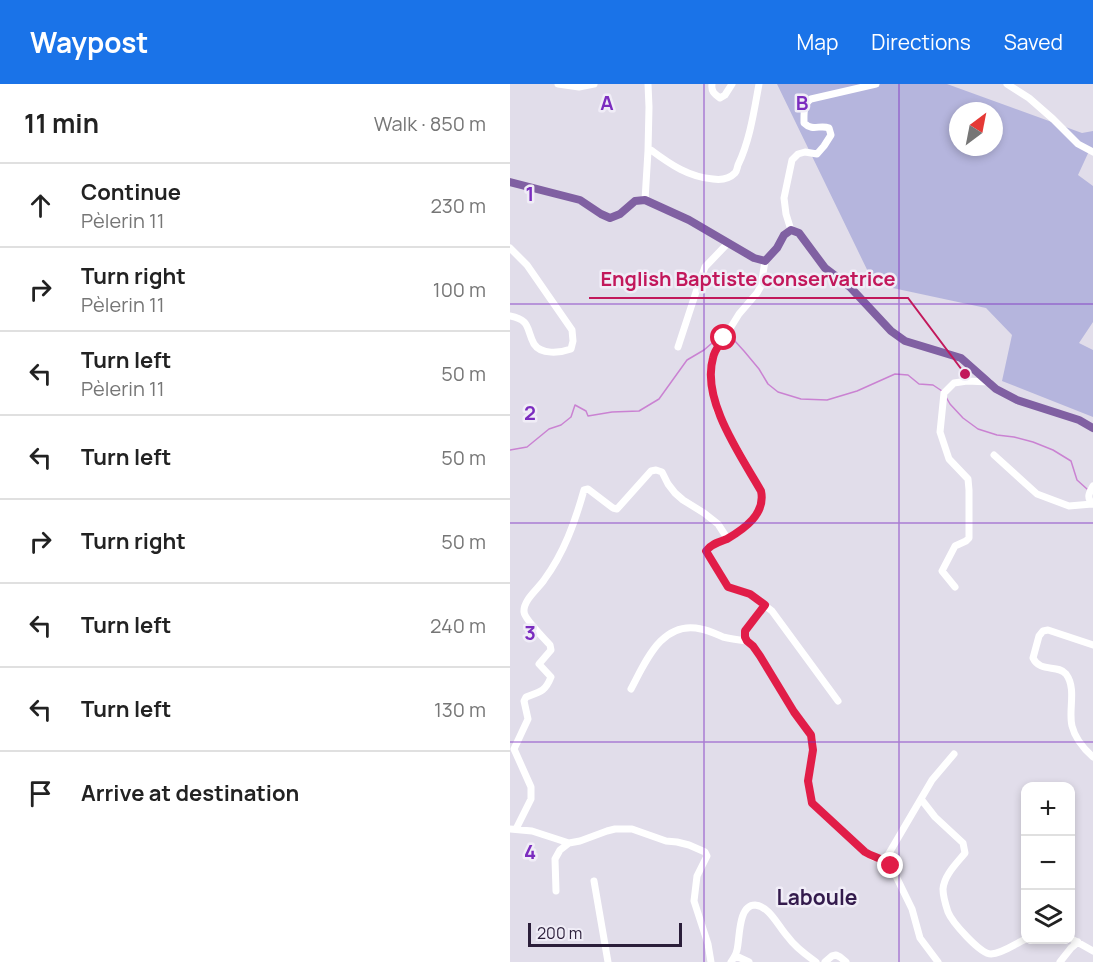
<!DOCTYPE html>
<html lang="en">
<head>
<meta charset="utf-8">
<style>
  body { margin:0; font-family:Manrope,sans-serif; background:#f6f6f6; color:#222 }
  .controls { position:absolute; right:18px; bottom:18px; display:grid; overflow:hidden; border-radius:12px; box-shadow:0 3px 9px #0003 }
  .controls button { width:54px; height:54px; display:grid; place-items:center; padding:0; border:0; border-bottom:2px solid #e0e0e0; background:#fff; color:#222; font:30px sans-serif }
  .compass { position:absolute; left:439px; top:18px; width:54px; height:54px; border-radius:50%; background:#fff; box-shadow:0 3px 9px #0003; rotate:32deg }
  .scale { position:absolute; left:18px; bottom:15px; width:154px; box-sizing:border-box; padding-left:6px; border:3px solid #2b1e3a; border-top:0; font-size:16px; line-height:21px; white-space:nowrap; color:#2b1e3a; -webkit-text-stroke:4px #f0edf7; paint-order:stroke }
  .stop { position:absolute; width:18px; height:18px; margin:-14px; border:4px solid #e11d48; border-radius:50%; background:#fff }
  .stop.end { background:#e11d48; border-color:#fff; box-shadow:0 2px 6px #0008 }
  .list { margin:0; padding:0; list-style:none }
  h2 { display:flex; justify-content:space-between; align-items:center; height:78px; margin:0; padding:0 24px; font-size:26px }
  h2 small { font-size:20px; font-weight:400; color:#767676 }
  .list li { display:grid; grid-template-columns:39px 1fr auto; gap:18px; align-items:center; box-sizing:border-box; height:84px; padding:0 24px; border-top:2px solid #e0e0e0 }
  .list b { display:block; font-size:22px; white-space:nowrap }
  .list p { margin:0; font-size:20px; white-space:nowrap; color:#767676 }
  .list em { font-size:20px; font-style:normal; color:#767676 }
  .icon { flex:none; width:33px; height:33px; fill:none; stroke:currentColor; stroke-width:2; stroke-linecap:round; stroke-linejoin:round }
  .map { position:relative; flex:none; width:583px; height:878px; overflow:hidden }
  header { display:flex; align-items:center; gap:36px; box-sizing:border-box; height:84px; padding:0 30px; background:#1a73e8; color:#fff }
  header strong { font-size:28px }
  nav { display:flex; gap:33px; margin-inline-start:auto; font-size:21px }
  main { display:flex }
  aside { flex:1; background:#fff }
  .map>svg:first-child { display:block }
</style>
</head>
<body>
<header>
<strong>Waypost</strong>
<nav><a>Map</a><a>Directions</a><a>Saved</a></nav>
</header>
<main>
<aside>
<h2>11 min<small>Walk · 850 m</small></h2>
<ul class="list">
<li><svg class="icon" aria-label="ahead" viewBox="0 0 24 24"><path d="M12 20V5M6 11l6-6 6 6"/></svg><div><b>Continue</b><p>Pèlerin 11</p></div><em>230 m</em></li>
<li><svg class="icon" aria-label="right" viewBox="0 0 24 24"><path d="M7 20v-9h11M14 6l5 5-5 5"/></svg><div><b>Turn right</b><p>Pèlerin 11</p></div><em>100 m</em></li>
<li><svg class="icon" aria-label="left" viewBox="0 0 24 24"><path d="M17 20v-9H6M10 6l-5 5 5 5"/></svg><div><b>Turn left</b><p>Pèlerin 11</p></div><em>50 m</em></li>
<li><svg class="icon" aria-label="left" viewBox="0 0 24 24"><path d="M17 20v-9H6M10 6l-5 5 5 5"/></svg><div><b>Turn left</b></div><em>50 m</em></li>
<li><svg class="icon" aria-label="right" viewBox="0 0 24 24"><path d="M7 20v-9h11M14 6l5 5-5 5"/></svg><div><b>Turn right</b></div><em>50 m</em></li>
<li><svg class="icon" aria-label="left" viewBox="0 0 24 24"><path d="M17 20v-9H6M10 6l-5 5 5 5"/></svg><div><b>Turn left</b></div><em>240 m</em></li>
<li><svg class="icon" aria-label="left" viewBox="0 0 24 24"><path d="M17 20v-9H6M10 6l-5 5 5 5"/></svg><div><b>Turn left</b></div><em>130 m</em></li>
<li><svg class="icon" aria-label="arrive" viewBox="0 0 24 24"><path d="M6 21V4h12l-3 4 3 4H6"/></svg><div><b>Arrive at destination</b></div></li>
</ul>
</aside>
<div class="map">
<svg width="583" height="878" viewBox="0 0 583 878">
  <rect width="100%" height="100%" fill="#e1ddea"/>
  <!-- green -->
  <path fill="#b5b5dd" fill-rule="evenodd" d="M267,0h170l135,49 11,-2v18h-3l-12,26 15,11v136l-14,21 14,7v67l-91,-36 10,-46 -26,-27 -112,-24zM448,27h36v36h-36z"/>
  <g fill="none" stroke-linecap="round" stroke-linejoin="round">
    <!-- stream -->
    <path stroke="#ca82d2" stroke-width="1.5" d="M217,255l7,1 10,11 15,18 9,15 10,8 23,7 26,1 30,-9 38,-17 13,1 11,9 14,1 9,6
      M436,313l4,7 13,14 15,11 19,6 17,2 19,5 20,8 18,11 6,19 10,9
      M0,366l17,-3 22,-18 12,-4 10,-8 4,-12 11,6 2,5 24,-4 27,-1 20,-12 28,-39 17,-10 15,-13 3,1"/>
    <!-- minor -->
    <path stroke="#fff" stroke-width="7" d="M48,0l21,3 15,-3
      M202,0c-1,7 2,10 8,14l5,-3 7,-11
      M497,0l22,14 24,21 25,25 15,8
      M138,67l1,-44 -1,-23
      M135,116l3,-49 3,-1c20,15 38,27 62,29 7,1 16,0 22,-6 2,-2 2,-5 3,-8 12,-25 16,-54 21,-81
      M281,146l-5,-16 -2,-16 8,-38 6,-6 7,-2 12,2 7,-8 7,-11 -2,-7c-9,-4 -16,4 -25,-5 0,-9 -1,-19 7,-24l65,-15
      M0,164l17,17 45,65 1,11 -2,8c-11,4 -30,6 -37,-5 -8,-15 -3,-24 -24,-28
      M255,177l-4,25 -4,7 -18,21 -26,42 -2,12v16l6,26 15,30 29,51c5,23 -17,38 -34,48 -8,3 -17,5 -21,12l22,36 22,7 22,17 66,90
      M168,263l18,-55 9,-25 23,-24
      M484,371l43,39 32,12 23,-2
      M583,420c-7,-6 -4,-11 0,-18
      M445,503l-13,-16 13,-25 11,-5 3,-3v-48l-1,-11 -19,-20 -9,-27 4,-39 10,-10 13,-2 22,1
      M255,521l-20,26v6l2,4 6,5 7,10 34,56 17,23 2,7v8l-5,31 4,22 53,49 8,5 12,3 6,6 21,43 8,29 18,24
      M583,561l-45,-15 -5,1 -4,5 -6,22c7,15 25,6 33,16 11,15 2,36 6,52 3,12 12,23 21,31
      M121,605c15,-28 31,-69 70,-60 7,1 15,5 22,8 8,2 16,3 24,4
      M411,715l14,18 28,26 2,10c-8,10 -21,22 -22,36 0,6 3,17 5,23 4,10 32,42 43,42 13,-1 23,-10 35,-15
      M0,745l22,2 37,12
      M6,745l15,-30v-12l-17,-38 14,-30 -4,-18 2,-4c14,-5 19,-5 25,-20l-12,-13 12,-14 -1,-5c-6,-7 -25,-25 -26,-33 -1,-12 14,-23 20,-32 20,-27 31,-58 40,-90l4,-1 25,19 4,1 34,-38 5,-1 6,2 6,12 7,9 8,7 21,13 14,11 9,14
      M375,776l47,-80 22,-26
      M84,797l14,81
      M46,807l-1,-32 5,-9 9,-7 11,-2 27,-10 8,-2h17l34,12 11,1 12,3 16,7 2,4 -10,20 -3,25 14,43 3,18
      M560,854l23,13
      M226,872l13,6
      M221,878c3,-4 5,-7 6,-12 3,-12 1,-45 18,-45 15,1 24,23 33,32 7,10 18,18 28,25
      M315,878l7,-6 4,-1 4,2 6,5
      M550,878l11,-14 7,-6"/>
    <!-- major -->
    <path stroke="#8060a2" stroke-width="8" d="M0,98l70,18 21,14 9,4 10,-4 15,-13 10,-1 44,20 65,38 11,3 12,-13 7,-13 7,-5 8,3 26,35 25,19 41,44 14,10 56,17 35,31 21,11 62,20 14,8"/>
  </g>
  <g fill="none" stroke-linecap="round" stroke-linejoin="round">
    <!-- route -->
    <path stroke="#e11d48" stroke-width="8" d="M214,254c-4,6 -10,13 -11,20 -12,42 28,98 48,133 5,23 -17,38 -34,48 -8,3 -16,5 -21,12l22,36 22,7 15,11 -20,26v6l2,4 6,5 7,10 34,56 17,23 2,15 -5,31 4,22 53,49c11,7 17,5 26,14"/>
  </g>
  <!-- grid -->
  <path fill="none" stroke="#7b2cbf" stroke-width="1.5" stroke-opacity="0.55" d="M194,0v878M389,0v878M0,220h583M0,439h583M0,658h583"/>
  <g text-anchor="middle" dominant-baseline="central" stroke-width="5" stroke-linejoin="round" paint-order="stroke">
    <!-- quarter labels -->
    <g font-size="21" font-weight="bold" fill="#331a4c" stroke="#f0edf7">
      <text x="307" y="813">Laboule</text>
    </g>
  </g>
  <g font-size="20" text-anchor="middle" font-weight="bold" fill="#7b2cbf" stroke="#f0edf7" stroke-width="5" stroke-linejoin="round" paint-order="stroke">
    <text x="97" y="26">A</text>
    <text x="292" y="26">B</text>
    <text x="20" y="117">1</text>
    <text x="20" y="336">2</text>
    <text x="20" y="556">3</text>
    <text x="20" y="775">4</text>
  </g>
  <!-- callouts -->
  <path fill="none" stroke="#c2185b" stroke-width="2" d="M455 290L398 214H79"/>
  <circle fill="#c2185b" stroke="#f0edf7" stroke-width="2" cx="455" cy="290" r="6"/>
  <g font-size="20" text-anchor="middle" font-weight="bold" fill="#c2185b" stroke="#f0edf7" stroke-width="5" stroke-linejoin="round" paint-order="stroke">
    <text x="238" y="202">English Baptiste conservatrice</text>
  </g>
</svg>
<div class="controls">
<button>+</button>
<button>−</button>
<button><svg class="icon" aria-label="layers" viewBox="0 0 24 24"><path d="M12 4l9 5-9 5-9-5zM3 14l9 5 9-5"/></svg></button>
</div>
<svg class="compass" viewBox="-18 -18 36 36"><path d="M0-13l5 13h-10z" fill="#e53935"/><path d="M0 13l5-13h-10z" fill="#767676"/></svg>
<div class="scale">200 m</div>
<div class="stop" style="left:214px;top:254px"></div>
<div class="stop end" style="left:381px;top:782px"></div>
</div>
</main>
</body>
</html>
